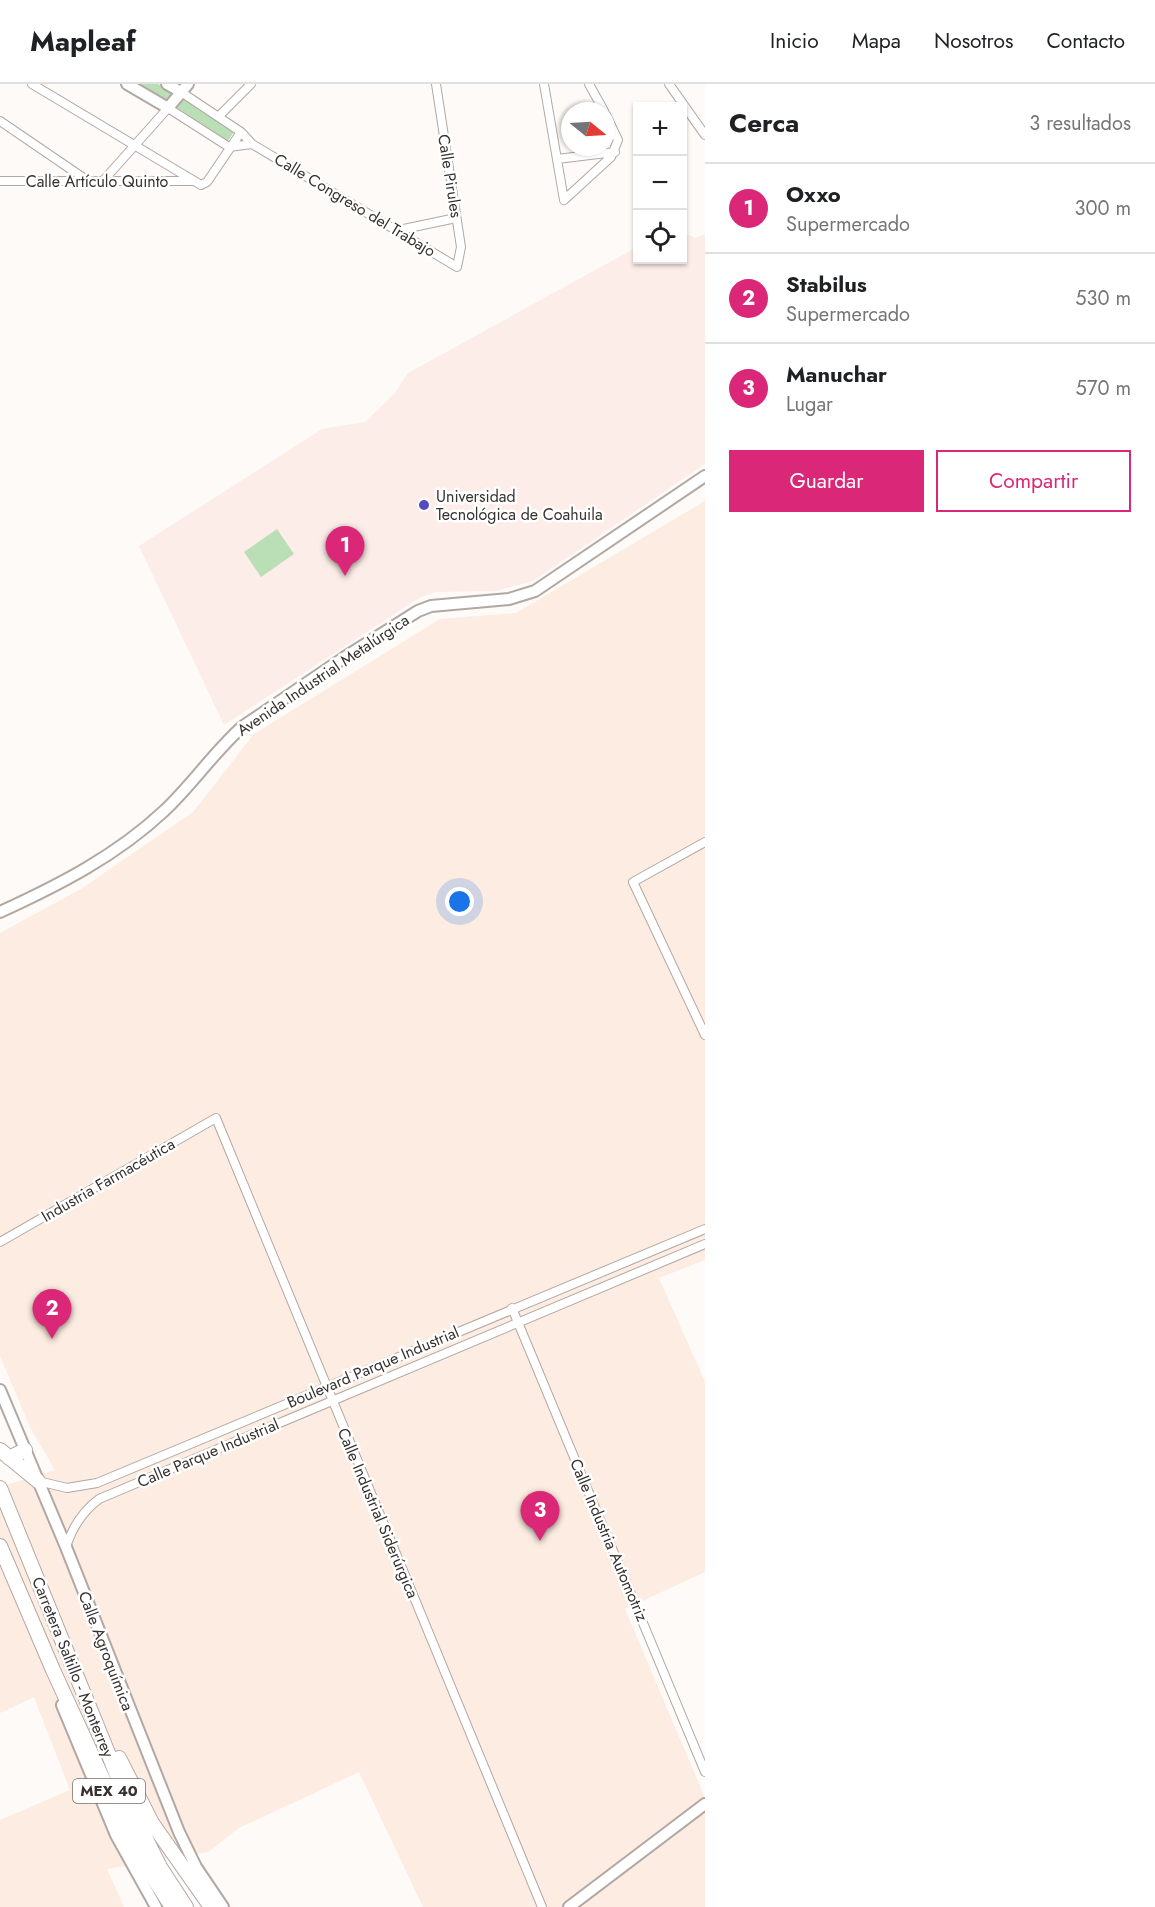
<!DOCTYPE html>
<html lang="es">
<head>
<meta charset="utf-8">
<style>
  body { margin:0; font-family:Jost,sans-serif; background:#f2f2f2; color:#202124 }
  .controls { position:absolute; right:18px; top:18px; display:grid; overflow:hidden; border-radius:0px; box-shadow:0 2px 4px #0004 }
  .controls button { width:54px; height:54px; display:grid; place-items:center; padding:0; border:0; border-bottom:2px solid #e0e0e0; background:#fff; color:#202124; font:30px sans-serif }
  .compass { position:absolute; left:561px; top:18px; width:54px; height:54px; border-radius:50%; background:#fff; box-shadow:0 2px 4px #0004; rotate:108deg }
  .you { position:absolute; left:460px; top:818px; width:21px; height:21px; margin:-15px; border:4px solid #fff; border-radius:50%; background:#1a73e8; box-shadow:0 0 0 9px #1a73e833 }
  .badge { display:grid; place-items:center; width:39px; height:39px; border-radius:50%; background:#db2777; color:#fff; font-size:20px; font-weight:700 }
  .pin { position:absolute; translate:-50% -50px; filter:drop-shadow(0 2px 3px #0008) }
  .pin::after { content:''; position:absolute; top:32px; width:21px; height:18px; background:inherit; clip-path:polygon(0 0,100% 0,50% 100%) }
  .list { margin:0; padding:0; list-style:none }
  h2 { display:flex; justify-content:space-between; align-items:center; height:78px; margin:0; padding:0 24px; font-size:26px }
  h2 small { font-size:20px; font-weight:400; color:#757577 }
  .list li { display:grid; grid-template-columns:39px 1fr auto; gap:18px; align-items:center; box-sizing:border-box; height:90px; padding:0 24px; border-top:2px solid #e0e0e0 }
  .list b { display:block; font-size:22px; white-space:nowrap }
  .list p { margin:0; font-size:20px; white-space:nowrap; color:#757577 }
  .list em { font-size:20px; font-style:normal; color:#757577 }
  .actions { display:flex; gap:12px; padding:18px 24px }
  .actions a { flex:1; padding:14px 0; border:2px solid #db2777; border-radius:0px; text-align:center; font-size:21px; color:#db2777 }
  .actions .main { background:#db2777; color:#fff }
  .icon { flex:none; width:33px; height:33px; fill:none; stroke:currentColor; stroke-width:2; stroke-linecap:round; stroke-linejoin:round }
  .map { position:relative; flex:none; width:705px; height:1823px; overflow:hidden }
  header { display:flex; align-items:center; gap:36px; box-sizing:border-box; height:84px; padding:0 30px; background:#fff; border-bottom:2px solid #e0e0e0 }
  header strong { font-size:28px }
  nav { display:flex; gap:33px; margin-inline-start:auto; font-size:21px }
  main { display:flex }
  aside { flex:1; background:#fff }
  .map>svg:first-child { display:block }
</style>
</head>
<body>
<header>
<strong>Mapleaf</strong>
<nav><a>Inicio</a><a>Mapa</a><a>Nosotros</a><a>Contacto</a></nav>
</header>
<main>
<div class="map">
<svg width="705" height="1823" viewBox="0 0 705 1823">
  <rect width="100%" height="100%" fill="#fefaf7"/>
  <!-- commercial -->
  <path fill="#fcede8" d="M683,148l12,6 10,-4v230l-172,117 -37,10 -60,1 -17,6 -195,127 -85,-179 183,-117 43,-7 30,-29 13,-20 229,-126 1,13h44z"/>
  <!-- built -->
  <path fill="#fdece1" d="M705,417v759l-46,18 46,104v190l-80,37 80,189v109h-282l-64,-135 -120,56 -31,24 -101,17 17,38h-124v-87l70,-30 -36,-93 -34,16v-226l55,-17 -25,-43 -30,-71v-423l81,-44 112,-77 61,-78 186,-115 76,-6z"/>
  <!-- green -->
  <path fill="#badfb6" d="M136,0h22l16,9 -8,9z
    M184,15l50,33 -6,9 -52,-34z
    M277,445l17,25 -33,23 -17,-25z"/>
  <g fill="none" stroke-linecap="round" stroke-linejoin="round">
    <defs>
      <path id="street" d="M32,0l169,101 6,-3 34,-50
        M544,0l20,116
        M589,0l15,27
        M669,0l36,51
        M181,8l60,40 11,12 205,123 4,-20 -25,-163
        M219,32l32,-32
        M0,37l88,60
        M557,75l58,-7
        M0,97h192
        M102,98l66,-74 61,39 23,-3
        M564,116l47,-43 7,-17 -12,-25
        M399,146l57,-12
        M705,758l-72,40 72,153
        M0,1158l216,-124 326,789
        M512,1224l193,464
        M38,1397l29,7 30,-5 608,-254
        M66,1463c6,-19 17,-36 33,-48l606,-255"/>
      <path id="secondary" d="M127,0l41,24 20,-24
        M167,0l14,8
        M0,828c59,-27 116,-56 164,-101 28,-26 49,-58 78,-84l103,-70 73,-46 13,-5 78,-7 26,-8 170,-115
        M0,1306l66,157 113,285 17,35 27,40
        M62,1621l54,130 40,72
        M569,1823l136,-103"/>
      <path id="highway" d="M0,1366l38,31
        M9,1374l16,-8
        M0,1404l130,319 30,60 26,40
        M0,1462l53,124 71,155 21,40 27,42
        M119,1674l33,65 59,84"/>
    </defs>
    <!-- street casing -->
    <use href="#street" stroke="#b1a8a3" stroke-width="10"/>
    <!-- secondary casing -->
    <use href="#secondary" stroke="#b1a8a3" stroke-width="14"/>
    <!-- highway casing -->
    <use href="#highway" stroke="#b1a8a3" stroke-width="16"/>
    <!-- street -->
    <use href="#street" stroke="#fff" stroke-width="8"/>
    <!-- secondary -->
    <use href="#secondary" stroke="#fff" stroke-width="10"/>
    <!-- highway -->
    <use href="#highway" stroke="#fff" stroke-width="14"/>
  </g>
  <!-- markers -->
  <circle fill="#564ac2" stroke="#fff" stroke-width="2" cx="424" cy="421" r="6"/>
  <g text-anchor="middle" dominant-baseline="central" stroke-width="5" stroke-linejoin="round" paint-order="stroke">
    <!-- shield labels -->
    <rect fill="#fff" stroke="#72706e" stroke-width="1.5" x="73" y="1695" width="72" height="24" rx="4.5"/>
    <g font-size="15" font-weight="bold" fill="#363230">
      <text x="109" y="1707">MEX 40</text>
    </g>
    <!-- street labels -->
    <g font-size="16" fill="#363230" stroke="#fff">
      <text transform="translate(450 92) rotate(81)">Calle Pirules</text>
      <text x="97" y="97">Calle Artículo Quinto</text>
      <text transform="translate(355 121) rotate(31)">Calle Congreso del Trabajo</text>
      <text transform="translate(323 591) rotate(-34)">Avenida Industrial Metalúrgica</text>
      <text transform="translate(108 1096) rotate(-30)">Industria Farmacéutica</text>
      <text transform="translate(373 1283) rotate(-23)">Boulevard Parque Industrial</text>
      <text transform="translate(208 1369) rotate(-23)">Calle Parque Industrial</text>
      <text transform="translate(378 1429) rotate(67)">Calle Industrial Siderúrgica</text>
      <text transform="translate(609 1456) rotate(67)">Calle Industria Automotriz</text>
      <text transform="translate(106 1567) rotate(69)">Calle Agroquímica</text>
      <text transform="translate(73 1583) rotate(68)">Carretera Saltillo - Monterrey</text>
    </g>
    <!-- poi labels -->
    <g font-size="16" fill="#363230" stroke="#fff" text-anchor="start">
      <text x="436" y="412">Universidad<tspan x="436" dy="18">Tecnológica de Coahuila</tspan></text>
    </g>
  </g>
</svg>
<div class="controls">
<button>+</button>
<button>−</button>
<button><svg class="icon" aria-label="locate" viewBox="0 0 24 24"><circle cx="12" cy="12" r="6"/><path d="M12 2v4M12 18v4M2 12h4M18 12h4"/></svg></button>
</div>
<svg class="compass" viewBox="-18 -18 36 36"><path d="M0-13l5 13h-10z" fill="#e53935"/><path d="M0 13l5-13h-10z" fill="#757577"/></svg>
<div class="you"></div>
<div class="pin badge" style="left:345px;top:492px">1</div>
<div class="pin badge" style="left:52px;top:1255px">2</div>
<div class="pin badge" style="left:540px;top:1457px">3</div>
</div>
<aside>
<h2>Cerca<small>3 resultados</small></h2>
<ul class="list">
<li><span class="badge">1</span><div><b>Oxxo</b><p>Supermercado</p></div><em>300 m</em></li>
<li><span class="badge">2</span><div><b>Stabilus</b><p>Supermercado</p></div><em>530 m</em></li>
<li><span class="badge">3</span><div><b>Manuchar</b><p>Lugar</p></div><em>570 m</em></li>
</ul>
<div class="actions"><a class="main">Guardar</a><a>Compartir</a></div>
</aside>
</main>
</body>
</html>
